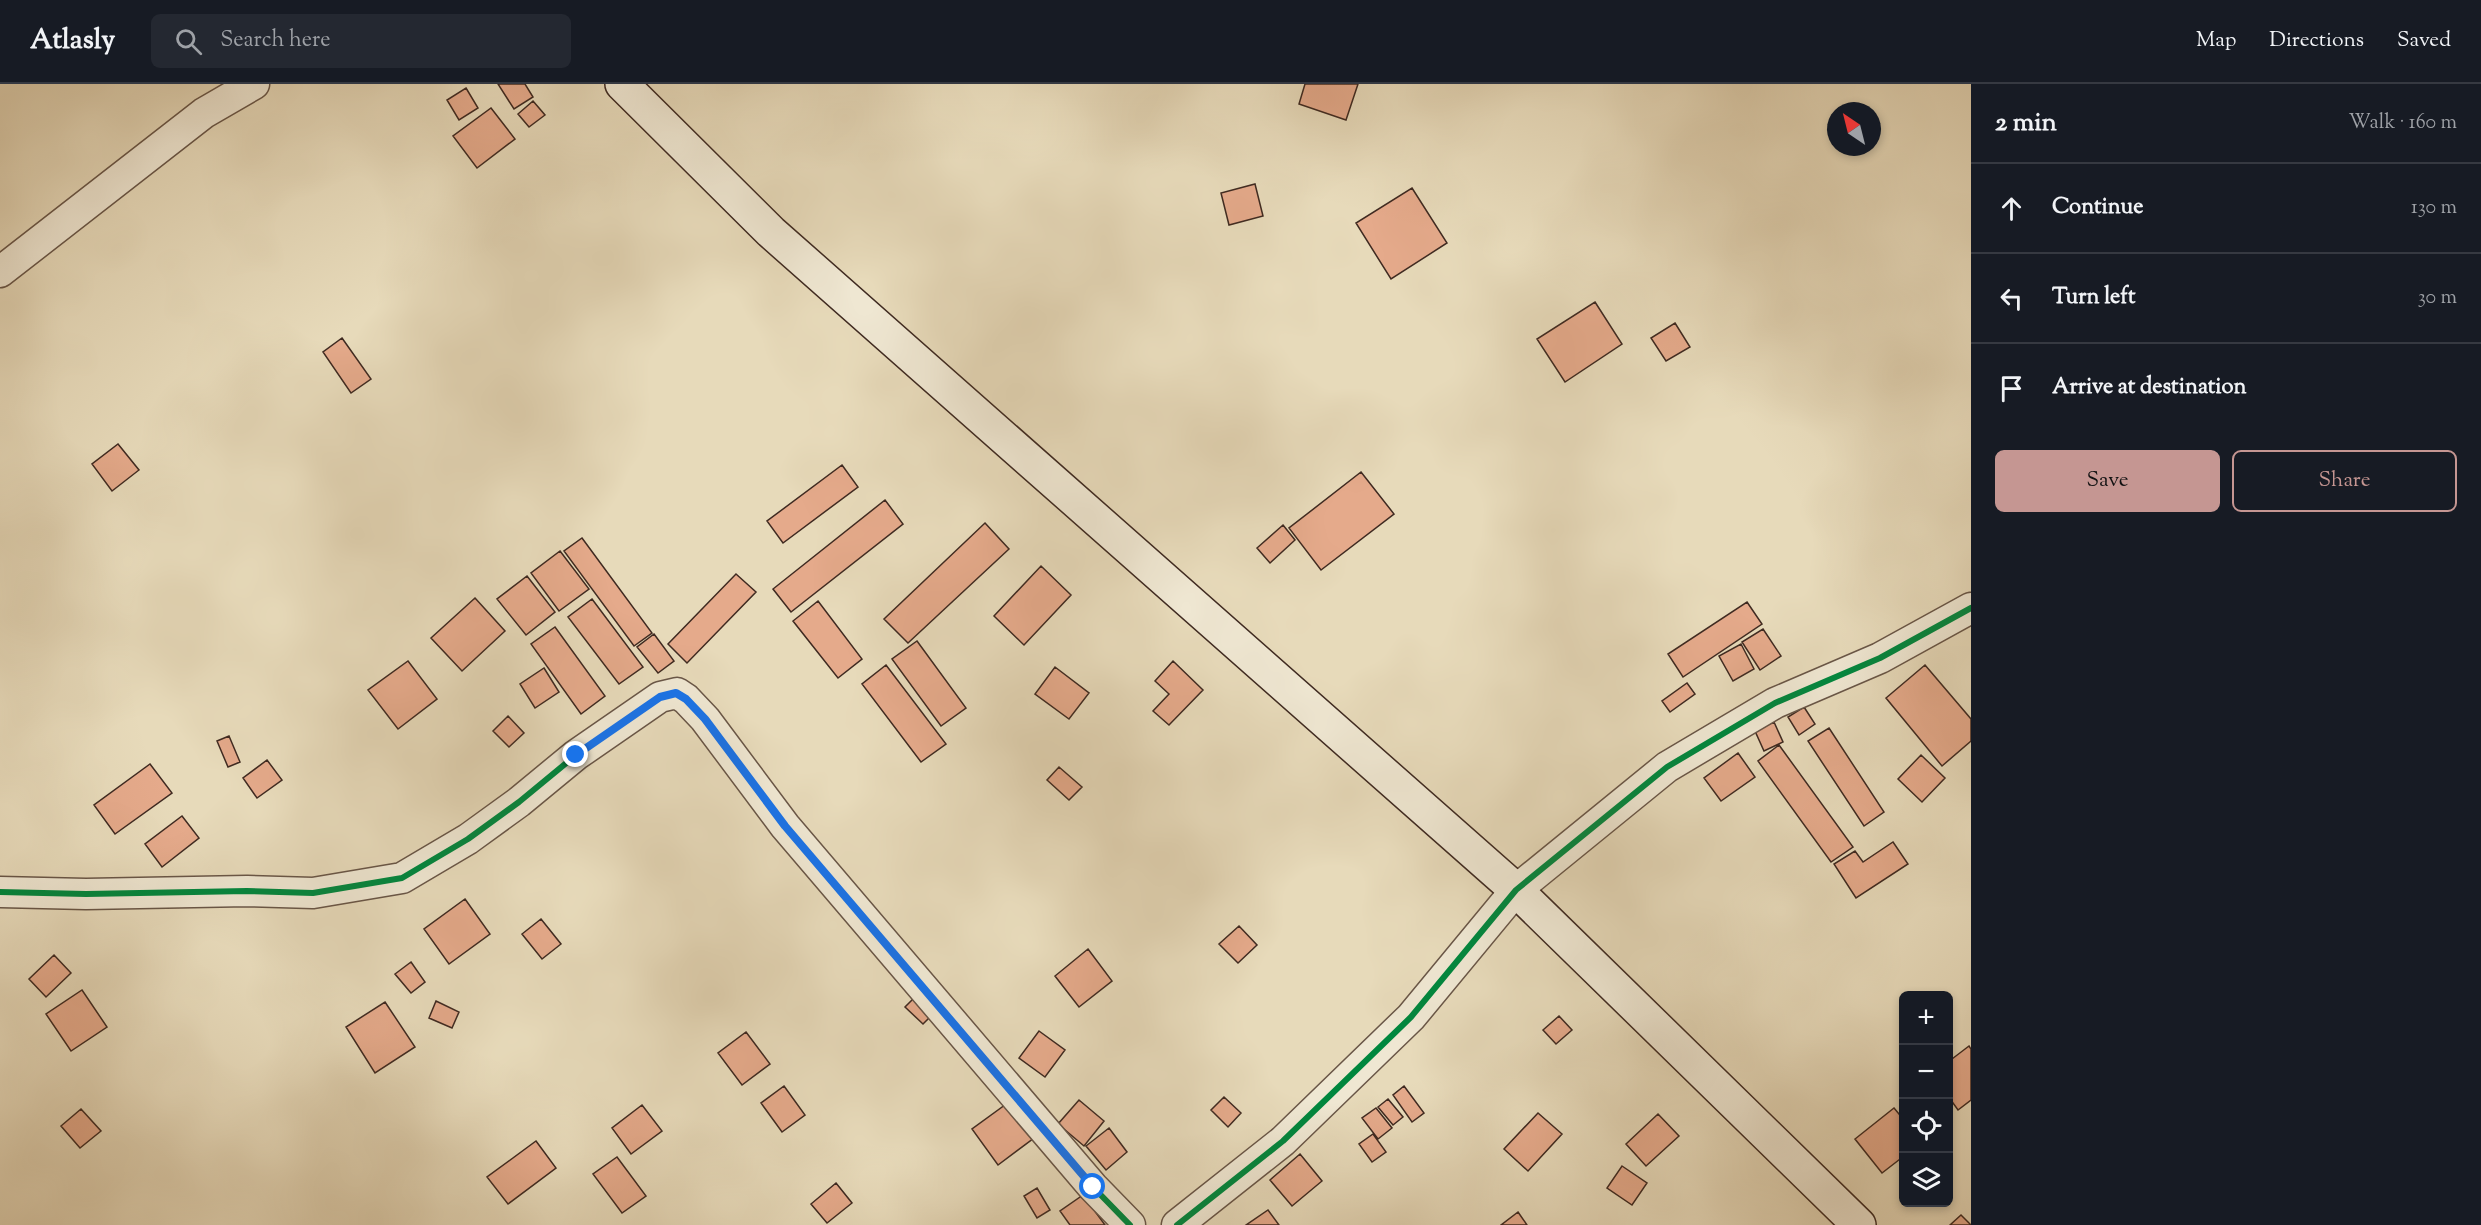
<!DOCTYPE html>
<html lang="en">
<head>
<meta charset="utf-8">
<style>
  body { margin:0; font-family:"Sorts Mill Goudy",serif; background:#242831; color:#f1f3f6 }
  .controls { position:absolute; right:18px; bottom:18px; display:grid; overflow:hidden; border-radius:9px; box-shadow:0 3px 9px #0003 }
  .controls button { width:54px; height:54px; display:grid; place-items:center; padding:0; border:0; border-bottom:2px solid #363941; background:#171b24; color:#f1f3f6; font:30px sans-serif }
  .compass { position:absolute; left:1827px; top:18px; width:54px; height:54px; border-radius:50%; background:#171b24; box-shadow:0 3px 9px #0003; rotate:325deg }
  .stop { position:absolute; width:18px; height:18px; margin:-14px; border:4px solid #1a73e8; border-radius:50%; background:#fff }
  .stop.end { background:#1a73e8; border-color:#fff; box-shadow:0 2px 6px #0008 }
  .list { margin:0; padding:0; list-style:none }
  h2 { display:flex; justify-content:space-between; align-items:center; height:78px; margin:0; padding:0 24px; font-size:26px }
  h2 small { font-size:20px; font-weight:400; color:#9ea1a6 }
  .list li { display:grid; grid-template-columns:39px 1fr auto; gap:18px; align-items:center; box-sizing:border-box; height:90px; padding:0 24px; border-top:2px solid #363941 }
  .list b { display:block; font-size:22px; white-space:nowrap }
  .list em { font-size:20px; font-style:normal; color:#9ea1a6 }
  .actions { display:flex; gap:12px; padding:18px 24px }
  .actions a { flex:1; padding:14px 0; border:2px solid #c59692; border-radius:9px; text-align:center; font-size:21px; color:#c59692 }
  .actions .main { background:#c59692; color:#111 }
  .icon { flex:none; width:33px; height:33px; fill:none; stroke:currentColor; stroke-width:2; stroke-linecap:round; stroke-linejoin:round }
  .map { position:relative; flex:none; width:1971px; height:1141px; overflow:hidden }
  header { display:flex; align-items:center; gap:36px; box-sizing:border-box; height:84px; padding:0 30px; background:#171b24; border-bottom:2px solid #363941 }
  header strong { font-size:28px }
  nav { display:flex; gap:33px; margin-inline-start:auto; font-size:21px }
  .search { width:420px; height:54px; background:#242831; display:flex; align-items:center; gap:15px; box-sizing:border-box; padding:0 21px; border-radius:9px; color:#9ea1a6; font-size:22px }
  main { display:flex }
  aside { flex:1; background:#171b24 }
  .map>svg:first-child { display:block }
</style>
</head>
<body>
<header>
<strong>Atlasly</strong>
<div class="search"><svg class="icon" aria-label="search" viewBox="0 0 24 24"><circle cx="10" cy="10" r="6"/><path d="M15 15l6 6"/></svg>Search here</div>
<nav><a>Map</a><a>Directions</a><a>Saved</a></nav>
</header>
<main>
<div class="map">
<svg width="1971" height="1141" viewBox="0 0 1971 1141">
  <rect width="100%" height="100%" fill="#e7daba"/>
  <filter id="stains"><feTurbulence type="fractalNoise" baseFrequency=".00333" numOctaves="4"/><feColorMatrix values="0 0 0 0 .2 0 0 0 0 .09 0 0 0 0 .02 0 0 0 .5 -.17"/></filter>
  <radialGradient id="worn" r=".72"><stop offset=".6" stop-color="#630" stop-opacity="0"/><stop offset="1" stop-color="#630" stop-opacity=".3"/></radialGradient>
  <!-- building -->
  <path fill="#e5aa8b" stroke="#3f2a21" stroke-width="1.5" d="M498,0h27l8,13 -19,12z
    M1305,0h53l-12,36 -47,-16z
    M466,4l12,20 -19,12 -12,-20z
    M533,17l12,14 -16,12 -11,-13z
    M491,24l24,31 -38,29 -24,-32z
    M1255,100l8,32 -34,9 -8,-32z
    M1412,104l35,55 -56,36 -35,-56z
    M1595,218l27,42 -57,38 -28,-43z
    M1675,239l15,24 -24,14 -15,-23z
    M342,254l29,41 -20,14 -28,-41z
    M118,360l21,26 -27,21 -20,-27z
    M842,381l16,22 -75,56 -16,-22z
    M1361,388l33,42 -73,56 -32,-42z
    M885,416l18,24 -112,88 -18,-23z
    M985,439l24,26 -101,94 -24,-24z
    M1283,441l12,15 -25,23 -13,-15z
    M582,454l70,95 -18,13 -70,-95z
    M560,467l29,38 -30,22 -28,-38z
    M1041,482l30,29 -47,50 -30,-29z
    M736,490l20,18 -69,71 -19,-19z
    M527,492l28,36 -29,23 -29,-36z
    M475,514l30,33 -43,40 -31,-33z
    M592,515l51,68 -24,17 -51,-67z
    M818,517l44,58 -24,19 -45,-57z
    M1747,518l15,22 -79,53 -15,-23z
    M555,543l50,69 -24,18 -50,-70z
    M1763,545l18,27 -21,14 -18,-28z
    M654,550l20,27 -16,12 -21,-26z
    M917,557l49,67 -25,18 -49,-67z
    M1741,560l13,25 -21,12 -14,-25z
    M408,577l29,38 -39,30 -30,-39z
    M1173,577l30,29 -34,35 -16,-14 16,-17 -14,-13z
    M886,581l60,79 -25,18 -59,-78z
    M1925,581l46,54v22l-29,25 -56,-68z
    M1055,583l34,26 -20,26 -34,-25z
    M544,584l15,24 -24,16 -15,-24z
    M1687,599l8,11 -25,18 -8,-11z
    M1804,623l11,17 -16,11 -11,-18z
    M508,632l16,17 -15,14 -16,-16z
    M1774,638l9,20 -19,9 -9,-20z
    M1829,644l55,84 -20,14 -56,-85z
    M229,652l11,26 -12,5 -11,-26z
    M1779,661l74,102 -22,15 -73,-101z
    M1738,669l17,24 -34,24 -17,-23z
    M1921,671l24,23 -23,24 -24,-23z
    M267,676l15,20 -25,18 -14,-20z
    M150,680l22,29 -57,41 -21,-29z
    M1059,683l23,20 -13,13 -22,-20z
    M182,732l17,22 -37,29 -17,-23z
    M1893,758l15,22 -52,34 -22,-34 21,-13 8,11z
    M465,815l25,35 -41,30 -25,-35z
    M541,835l20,25 -19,15 -20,-25z
    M1239,842l18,19 -19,18 -19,-19z
    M1088,865l24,32 -33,26 -24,-31z
    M54,871l17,18 -25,24 -17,-18z
    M411,878l14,20 -14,11 -16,-19z
    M82,906l25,37 -36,24 -25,-37z
    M918,910l18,17 -13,13 -18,-17z
    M436,917l23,11 -7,16 -23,-10z
    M385,918l30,45 -40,26 -29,-46z
    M1559,932l13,14 -16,14 -13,-14z
    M1039,947l26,19 -20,27 -26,-19z
    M746,948l24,32 -28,21 -24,-32z
    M1969,962l2,3v51l-13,10 -10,-14v-34z
    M784,1002l21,29 -23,17 -21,-29z
    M1404,1002l20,27 -12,9 -19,-27z
    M1224,1013l17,16 -13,14 -17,-17z
    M1388,1015l15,18 -10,8 -15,-18z
    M1079,1016l25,21 -20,25 -26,-22z
    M1009,1018l25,36 -36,27 -26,-36z
    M642,1021l20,26 -31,23 -19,-26z
    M1376,1024l16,20 -14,11 -16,-21z
    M1894,1024l10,12v36l-22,17 -27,-34z
    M81,1025l20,22 -21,17 -19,-22z
    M1538,1029l24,21 -34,37 -24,-22z
    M1658,1030l21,22 -33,30 -20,-22z
    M1109,1044l18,24 -21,18 -20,-24z
    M1373,1050l13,18 -14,10 -13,-18z
    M536,1057l20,27 -48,36 -21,-27z
    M1300,1070l22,27 -30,25 -22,-26z
    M617,1073l29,39 -24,17 -29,-39z
    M1622,1082l25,17 -15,22 -25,-17z
    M836,1099l16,20 -25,20 -16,-19z
    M1037,1104l13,22 -13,8 -13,-22z
    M1083,1111l22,30h-35l-10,-14z
    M1268,1126l11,15h-33z
    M1518,1128l9,13h-26z
    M1961,1131l10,10h-21z"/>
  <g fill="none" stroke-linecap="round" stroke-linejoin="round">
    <defs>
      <path id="minor" d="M0,188l204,-159 50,-29
        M0,808l86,2 161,-3 66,2 89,-15 66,-39 51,-37 57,-47 84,-58 17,-4 9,6 19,20 80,107 308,361 37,38
        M1177,1141l106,-84 128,-124 105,-127 151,-123 108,-64 105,-45 91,-50"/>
      <path id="secondary" d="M622,0l149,148 745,658 343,335"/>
    </defs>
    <!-- minor casing -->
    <use href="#minor" stroke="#695647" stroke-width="33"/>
    <!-- secondary casing -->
    <use href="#secondary" stroke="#3f2a21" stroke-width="36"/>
    <!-- minor -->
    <use href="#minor" stroke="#efe7d2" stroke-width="30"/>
    <!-- secondary -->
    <use href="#secondary" stroke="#efe7d2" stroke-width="33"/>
    <defs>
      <path id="cycleway" d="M0,808l86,2 161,-3 66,2 89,-15 66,-39 51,-37 57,-47 84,-58 17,-4 9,6 19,20 80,107 308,361 37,38
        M1177,1141l106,-84 128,-124 105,-127 151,-123 108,-64 105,-45 91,-50"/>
    </defs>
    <!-- cycleway casing -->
    <use href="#cycleway" stroke="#efe7d2" stroke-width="10"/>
    <!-- cycleway -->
    <use href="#cycleway" stroke="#00873e" stroke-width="6"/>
  </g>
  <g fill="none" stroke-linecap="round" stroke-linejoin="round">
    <!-- route -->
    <path stroke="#1a73e8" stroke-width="8" d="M576,671l84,-58 16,-4 10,6 19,20 80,107 308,361"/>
  </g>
  <rect width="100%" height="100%" filter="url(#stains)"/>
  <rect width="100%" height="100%" fill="url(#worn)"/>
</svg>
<div class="controls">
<button>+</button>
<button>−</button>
<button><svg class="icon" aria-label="locate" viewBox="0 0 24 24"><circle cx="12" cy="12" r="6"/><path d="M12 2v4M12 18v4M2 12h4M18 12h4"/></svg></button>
<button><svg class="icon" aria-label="layers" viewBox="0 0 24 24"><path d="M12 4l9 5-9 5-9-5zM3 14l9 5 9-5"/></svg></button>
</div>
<svg class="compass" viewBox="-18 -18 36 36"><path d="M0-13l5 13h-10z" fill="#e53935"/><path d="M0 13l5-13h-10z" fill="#9ea1a6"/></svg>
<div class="stop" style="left:1093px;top:1103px"></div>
<div class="stop end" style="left:576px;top:671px"></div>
</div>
<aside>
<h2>2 min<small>Walk · 160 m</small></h2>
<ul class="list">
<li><svg class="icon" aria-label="ahead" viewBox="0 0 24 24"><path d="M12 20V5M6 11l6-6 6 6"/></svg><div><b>Continue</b></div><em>130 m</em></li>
<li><svg class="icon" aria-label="left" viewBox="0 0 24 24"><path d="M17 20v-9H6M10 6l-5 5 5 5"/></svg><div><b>Turn left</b></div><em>30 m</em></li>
<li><svg class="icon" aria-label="arrive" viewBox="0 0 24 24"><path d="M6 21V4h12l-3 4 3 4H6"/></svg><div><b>Arrive at destination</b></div></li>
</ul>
<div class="actions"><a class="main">Save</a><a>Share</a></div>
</aside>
</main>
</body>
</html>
